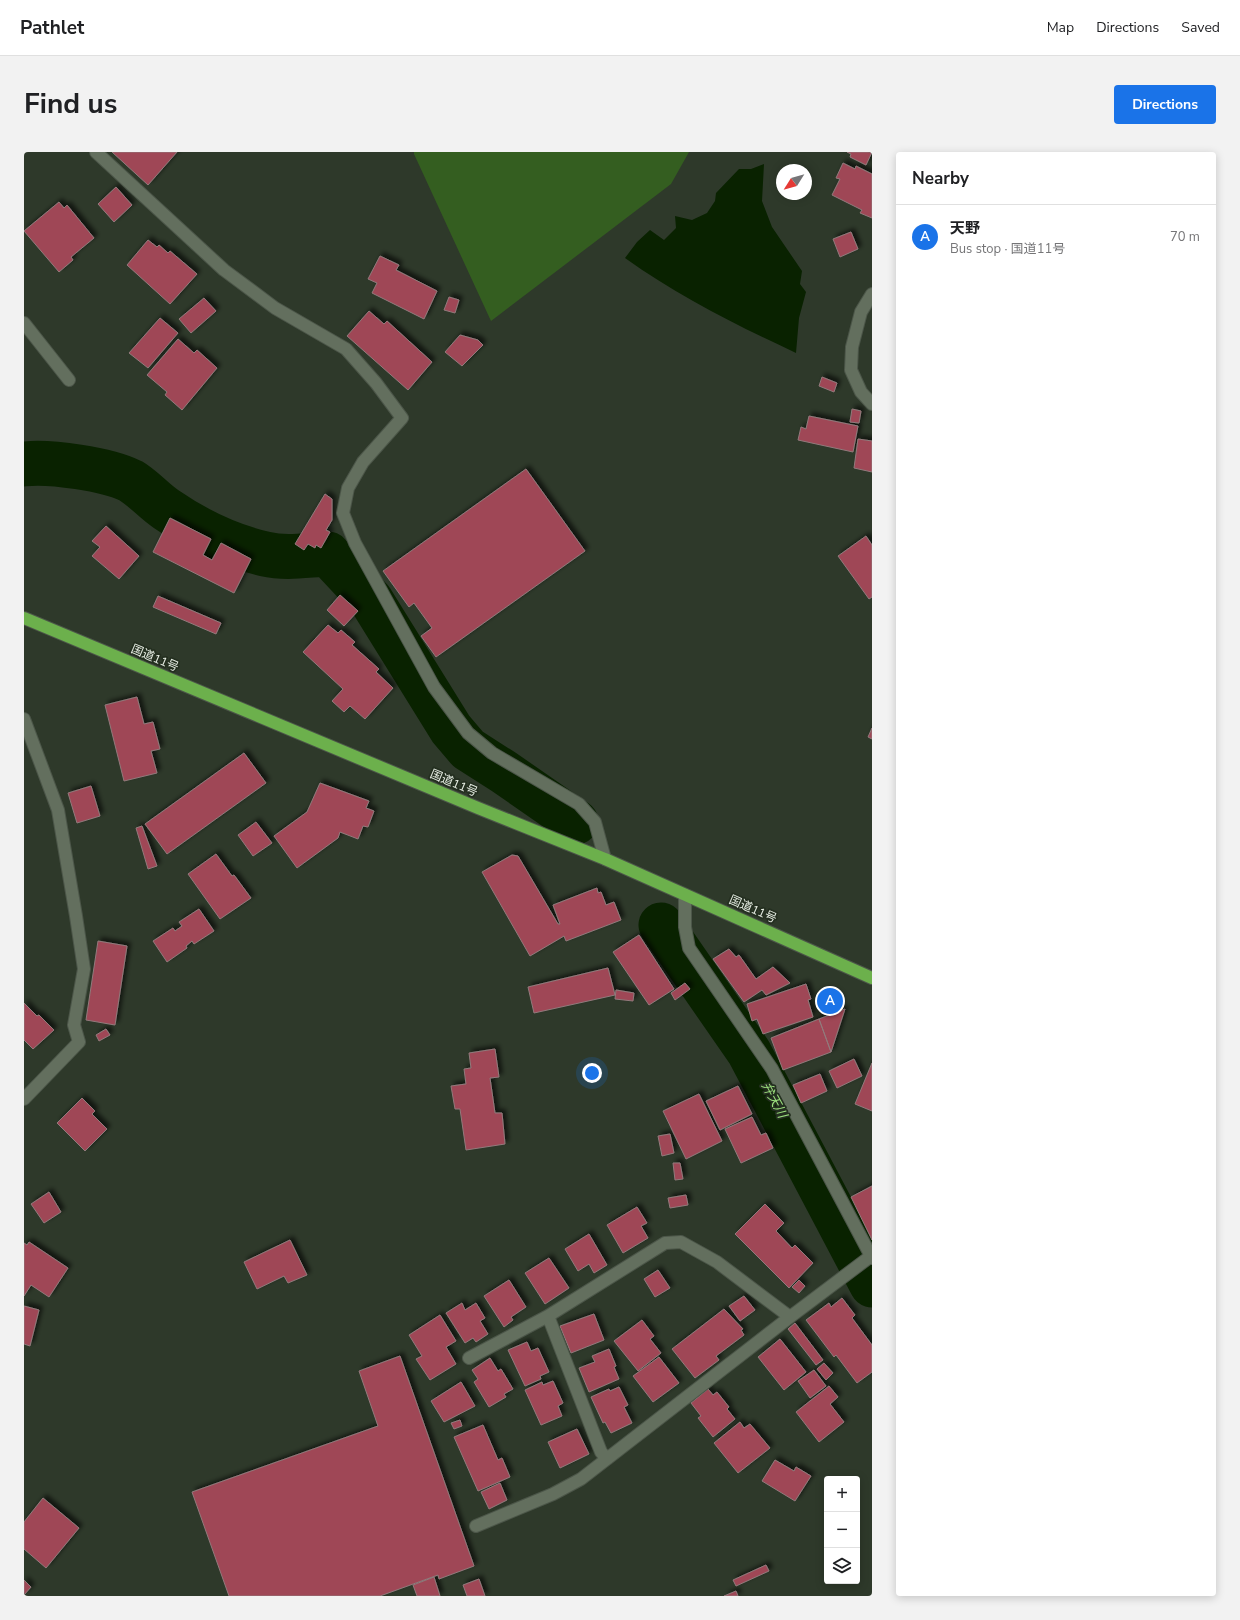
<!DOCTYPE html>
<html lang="en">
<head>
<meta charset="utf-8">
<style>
  body { margin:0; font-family:"Nunito Sans","Noto Sans JP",sans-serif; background:#f2f2f2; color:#202124 }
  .controls { position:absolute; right:12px; bottom:12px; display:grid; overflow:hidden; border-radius:4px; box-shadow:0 2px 10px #0003 }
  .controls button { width:36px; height:36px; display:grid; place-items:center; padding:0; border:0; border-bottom:1px solid #e0e0e0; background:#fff; color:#202124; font:20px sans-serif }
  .compass { position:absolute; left:752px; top:12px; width:36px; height:36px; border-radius:50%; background:#fff; box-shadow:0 2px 10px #0003; rotate:233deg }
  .you { position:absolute; left:568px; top:921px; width:14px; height:14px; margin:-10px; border:3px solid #fff; border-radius:50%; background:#1a73e8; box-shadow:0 0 0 6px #1a73e833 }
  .badge { display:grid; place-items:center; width:26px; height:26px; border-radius:50%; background:#1a73e8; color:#fff; font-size:13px; font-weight:700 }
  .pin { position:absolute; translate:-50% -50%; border:2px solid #fff; box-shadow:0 1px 4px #0006 }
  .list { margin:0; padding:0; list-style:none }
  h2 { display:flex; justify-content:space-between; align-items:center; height:52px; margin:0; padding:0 16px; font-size:17px }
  h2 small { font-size:13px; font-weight:400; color:#757577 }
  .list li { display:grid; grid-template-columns:26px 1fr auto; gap:12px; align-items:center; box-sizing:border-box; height:64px; padding:0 16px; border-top:1px solid #e0e0e0 }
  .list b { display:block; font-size:15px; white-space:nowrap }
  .list p { margin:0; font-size:13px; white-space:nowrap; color:#757577 }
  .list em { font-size:13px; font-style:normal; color:#757577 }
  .icon { flex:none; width:22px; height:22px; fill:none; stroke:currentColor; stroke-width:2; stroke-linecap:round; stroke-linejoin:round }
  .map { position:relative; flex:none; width:848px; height:1444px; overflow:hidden; border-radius:4px }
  header { display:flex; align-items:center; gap:24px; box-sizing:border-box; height:56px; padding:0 20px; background:#fff; border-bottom:1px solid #e0e0e0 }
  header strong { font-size:19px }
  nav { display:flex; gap:22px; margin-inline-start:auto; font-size:14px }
  .intro { display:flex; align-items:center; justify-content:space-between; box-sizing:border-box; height:96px; padding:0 24px }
  h1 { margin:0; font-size:28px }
  .button { padding:10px 18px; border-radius:4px; background:#1a73e8; color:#fff; font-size:14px; font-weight:700 }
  main { display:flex; gap:24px; padding:0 24px }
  aside { flex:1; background:#fff; border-radius:4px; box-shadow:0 2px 10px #0003 }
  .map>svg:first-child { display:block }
</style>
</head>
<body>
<header>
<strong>Pathlet</strong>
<nav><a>Map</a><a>Directions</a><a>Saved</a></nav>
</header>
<div class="intro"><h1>Find us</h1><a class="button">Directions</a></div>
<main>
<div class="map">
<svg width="848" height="1444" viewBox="0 0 848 1444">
  <defs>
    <filter id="shadow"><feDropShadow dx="3.5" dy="-3.5" stdDeviation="2" flood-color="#0009"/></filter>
  </defs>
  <rect width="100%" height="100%" fill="#2e392a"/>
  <!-- green -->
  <path fill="#345e20" d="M390,0h275l-18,32 -180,137 -77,-167z"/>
  <!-- water -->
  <path fill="#092200" d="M740,12l-2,37 10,26 30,44 -2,13 6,8 -7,26 -3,35c-60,-28 -118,-57 -171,-95l12,-16 13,-12 14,10 12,-12 -1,-12 17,4 15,-7 8,-12 1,-8 23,-24h12z"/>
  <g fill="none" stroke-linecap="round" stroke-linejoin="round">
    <!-- river -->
    <path stroke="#092200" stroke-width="45" d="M0,312c26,-3 83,5 107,17 12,7 23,20 35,28 29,20 65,37 99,45 22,5 41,1 63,0l43,46 80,129 17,20 36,23 72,50
      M637,773l88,127 123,233"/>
  </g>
  <!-- building -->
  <path fill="#9f4756" stroke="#927a7c" filter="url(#shadow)" d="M88,0h65l-29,33z
    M823,0h25l-6,13 -16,-8 1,-3z
    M819,11l12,6 1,-3 16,8v44l-12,-5 2,-3 -30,-15 8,-16 -4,-1z
    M92,35l16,18 -18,17 -16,-18z
    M35,50l5,6 3,-3 27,33 -23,19 2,3 -14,12 -35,-41z
    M827,80l7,17 -18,8 -7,-18z
    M124,88l9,7 2,-2 9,8 2,-2 27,23 -27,30 -43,-39z
    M356,104l19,9 -3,5 41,21 -13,28 -52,-26 5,-10 -9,-4z
    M425,145l10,3 -4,13 -11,-3z
    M180,146l12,13 -25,22 -12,-14z
    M345,159l15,13 3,-3 45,41 -24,28 -61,-54z
    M136,166l18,15 -30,35 -19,-15z
    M436,183l18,5 5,5 -21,21 -17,-14z
    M154,187l16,14 3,-3 20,18 -35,42 -17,-15 2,-3 -20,-17z
    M798,225l15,6 -3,9 -15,-6z
    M828,257l9,2 -2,12 -9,-1z
    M785,264l49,10 -5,26 -55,-12 3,-13 5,2z
    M834,287l14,2v31l-18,-4z
    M502,317l59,82 -149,106 -15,-21 11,-8 -18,-25 -5,4 -26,-36z
    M301,342l7,5v21l-6,10 4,2 -9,16 -5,-3 -1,3 -7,-4 -4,6 -9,-6z
    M146,366l41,21 -8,16 9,5 9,-17 30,16 -17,34 -81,-41z
    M82,374l33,30 -20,23 -27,-23 8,-9 -8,-6z
    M842,384l6,9v52l-3,2 -31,-43z
    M316,443l18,16 -14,15 -17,-16z
    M134,444l63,27 -5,11 -63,-27z
    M304,473l10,8 3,-3 14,12 -3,3 27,24 -3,3 17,16 -28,31 -15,-13 -6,6 -12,-11 11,-12 -40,-37z
    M113,545l7,27 9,-2 7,27 -9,2 6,22 -33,8 -19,-76z
    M848,576v11l-4,-2z
    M220,601l22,30 -99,71 -22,-30z
    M296,631l49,18 -3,7 8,3 -6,16 -5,-1 -5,13 -18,-7 -2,6 -41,30 -23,-32 33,-24z
    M67,634l9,30 -23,7 -9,-30z
    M232,670l16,21 -19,13 -15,-21z
    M118,674l15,40 -9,3 -12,-41z
    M192,702l16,22 2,-1 17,23 -31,21 -32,-45z
    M488,703l6,1 40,68h2l-7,-19 44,-17 1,5 3,-1 5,13 8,-3 7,18 -55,21 -2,-5 -34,20 -48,-84z
    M175,757l15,22 -20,13 -2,-3 -6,5 1,2 -20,14 -14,-21 20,-13 2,3 7,-5 -3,-4z
    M615,783l35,54 -25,16 -36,-53z
    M74,789l29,5 -12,79 -29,-5z
    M705,797l7,8 3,-2 17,24 17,-12 17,16 -24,12 -4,-5 -18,12 -31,-43z
    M584,816l7,27 -81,18 -6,-26z
    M661,831l5,6 -15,11 -4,-7z
    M782,832l5,15 -3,1 5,17 -50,17 -6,-15 -5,2 -5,-17z
    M592,838l18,3 -1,8 -18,-2z
    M0,851l13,13 2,-1 15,15 -21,19 -9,-9z
    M821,857l-14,43 -12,-33z
    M795,867l12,33 -48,18 -12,-32z
    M82,877l4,6 -11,6 -3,-6z
    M471,897l4,28 -9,1 5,35h7l3,31 -39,6 -6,-41h-5l-4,-23 15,-2 -2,-15 7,-1 -2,-15z
    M830,907l8,17 -25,12 -8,-17z
    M848,911v48l-17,-7z
    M796,922l7,17 -26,12 -8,-18z
    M714,934l14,28 -32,16 -14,-29z
    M675,942l23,47 -36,18 -23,-48z
    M58,946l13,13 -3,3 15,15 -22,22 -28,-28z
    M728,965l9,18 5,-2 7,15 -32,15 -16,-34z
    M646,982l4,19 -12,3 -4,-20z
    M649,1011h7l3,16 -8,1z
    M848,1034v54l-21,-43z
    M25,1040l12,20 -17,11 -13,-19z
    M662,1043l2,10 -18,3 -2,-10z
    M741,1052l19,19 -8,8 16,17 3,-3 18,18 -24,25 -54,-54z
    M613,1055l10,16 -6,3 7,12 -25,15 -16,-28z
    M565,1082l18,31 -13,8 -5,-9 -11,7 -13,-22z
    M266,1088l17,35 -19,8 -4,-7 -27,13 -13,-27z
    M5,1090l39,26 -19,29 -18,-12 -7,11v-53l3,2z
    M525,1106l20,30 -24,16 -20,-31z
    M634,1118l12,18 -15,9 -11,-18z
    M485,1128l17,27 -15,10 2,3 -9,7 -20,-31z
    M775,1128l6,6 -6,7 -7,-6z
    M720,1144l11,14 -15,11 -11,-15z
    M818,1146l13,17 -3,3 20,27v27l-15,11 -21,-28 -2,2 -28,-37 23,-17 2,4z
    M438,1151l3,7 11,-7 9,15 -5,3 8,13 -12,8 -3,-4 -8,5 -19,-30z
    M0,1154l15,4 -9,36 -6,-2z
    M700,1157l19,20 -2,1 3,5 -28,21 3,4 -24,18 -23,-29z
    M570,1162l10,26 -33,13 -11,-27z
    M416,1163l16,26 -10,6 10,17 -26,16 -14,-21 6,-3 -13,-21z
    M618,1168l12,16 -4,3 11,14 -23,18 -24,-30z
    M771,1171l28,37 -7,5 -28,-36z
    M756,1187l26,33 -22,18 -26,-33z
    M503,1190l4,9 7,-3 11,24 -9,4 1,3 -16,7 -17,-36z
    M585,1197l7,17 -2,1 5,12 -30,13 -10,-24 16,-6 -3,-6z
    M376,1204l74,210 -35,13 -1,-4 -58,21h-151l-37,-104 186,-66 -19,-55z
    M635,1205l20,26 -26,19 -20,-26z
    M466,1206l8,13 3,-2 12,20 -9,5 2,3 -17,10 -15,-25 4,-3 -6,-9z
    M800,1211l9,10 -7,7 -9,-11z
    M790,1218l12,16 -16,12 -12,-17z
    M529,1229l10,22 -5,3 4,10 -21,9 -16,-35 17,-8 1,3z
    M437,1230l14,24 -31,16 -13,-21z
    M805,1234l9,11 -8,7 14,18 -25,20 -23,-30z
    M595,1235l9,18 -4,2 8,16 -21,10 -6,-11 -2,1 -12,-26 18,-8 1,2z
    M684,1237l5,6 4,-3 12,15 -2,2 8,10 -22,18 -15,-19 3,-2 -10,-13z
    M436,1268l2,6 -8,3 -3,-6z
    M716,1270l4,6 6,-4 20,24 -32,25 -24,-30z
    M459,1273l15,35 4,-2 8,19 -32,14 -24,-54z
    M553,1277l12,25 -29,14 -12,-26z
    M751,1308l19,11 2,-4 15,9 -16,25 -33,-20z
    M476,1331l7,17 -18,9 -8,-17z
    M19,1346l36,30 -33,40 -22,-19v-27z
    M742,1413l3,6 -33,15 -3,-6z
    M410,1425l6,19h-23l-4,-11z
    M455,1427l6,17h-18l-4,-11z
    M0,1428l7,7 -7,8z
    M712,1439l2,5h-14z"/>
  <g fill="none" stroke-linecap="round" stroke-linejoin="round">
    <defs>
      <path id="street" d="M72,0l128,118 51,38 71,41 30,34 26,35 -39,44 -15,26 -5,25 12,30 79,144 34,46 24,20 87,51 16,18 10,37
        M848,142l-11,18 -9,35 -1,23 10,22 11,12
        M0,171l45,57
        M0,567l34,91 18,106 8,53 -10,56 5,17 -55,57
        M661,743v32l4,21 83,121 100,189
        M524,1164l117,-73 16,-1 36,20 73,55 81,-61
        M445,1206l79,-42 53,136 6,7
        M452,1374l77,-32 28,-15 209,-162"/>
      <path id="highway" d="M0,466l454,190 127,51 267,119"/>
    </defs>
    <!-- street casing -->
    <use href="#street" stroke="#4c5649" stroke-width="14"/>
    <!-- highway casing -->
    <use href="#highway" stroke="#4c5649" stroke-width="14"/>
    <!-- street -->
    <use href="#street" stroke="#636f5e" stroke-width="12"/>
    <!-- highway -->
    <use href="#highway" stroke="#6cb04c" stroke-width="12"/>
  </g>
  <g text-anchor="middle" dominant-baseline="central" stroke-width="3.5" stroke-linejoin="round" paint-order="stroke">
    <!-- street labels -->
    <g font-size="12" fill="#e7eee4" stroke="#242f20">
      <text transform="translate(131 506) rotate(23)">国道11号</text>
      <text transform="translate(430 631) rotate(23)">国道11号</text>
      <text transform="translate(729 757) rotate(24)">国道11号</text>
    </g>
    <!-- water labels -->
    <g font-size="13" font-style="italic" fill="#9bdf7d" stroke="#242f20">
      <text transform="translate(750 948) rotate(62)">弁天川</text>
    </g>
  </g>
</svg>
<div class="controls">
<button>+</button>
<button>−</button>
<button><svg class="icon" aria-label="layers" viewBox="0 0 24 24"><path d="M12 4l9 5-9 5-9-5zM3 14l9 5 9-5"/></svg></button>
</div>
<svg class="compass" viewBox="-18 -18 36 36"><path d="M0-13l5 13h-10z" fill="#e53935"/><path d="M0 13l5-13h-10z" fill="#757577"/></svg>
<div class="you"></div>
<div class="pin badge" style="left:806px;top:849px">A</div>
</div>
<aside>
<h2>Nearby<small></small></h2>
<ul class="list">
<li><span class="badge">A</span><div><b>天野</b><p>Bus stop · 国道11号</p></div><em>70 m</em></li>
</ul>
</aside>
</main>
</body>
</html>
